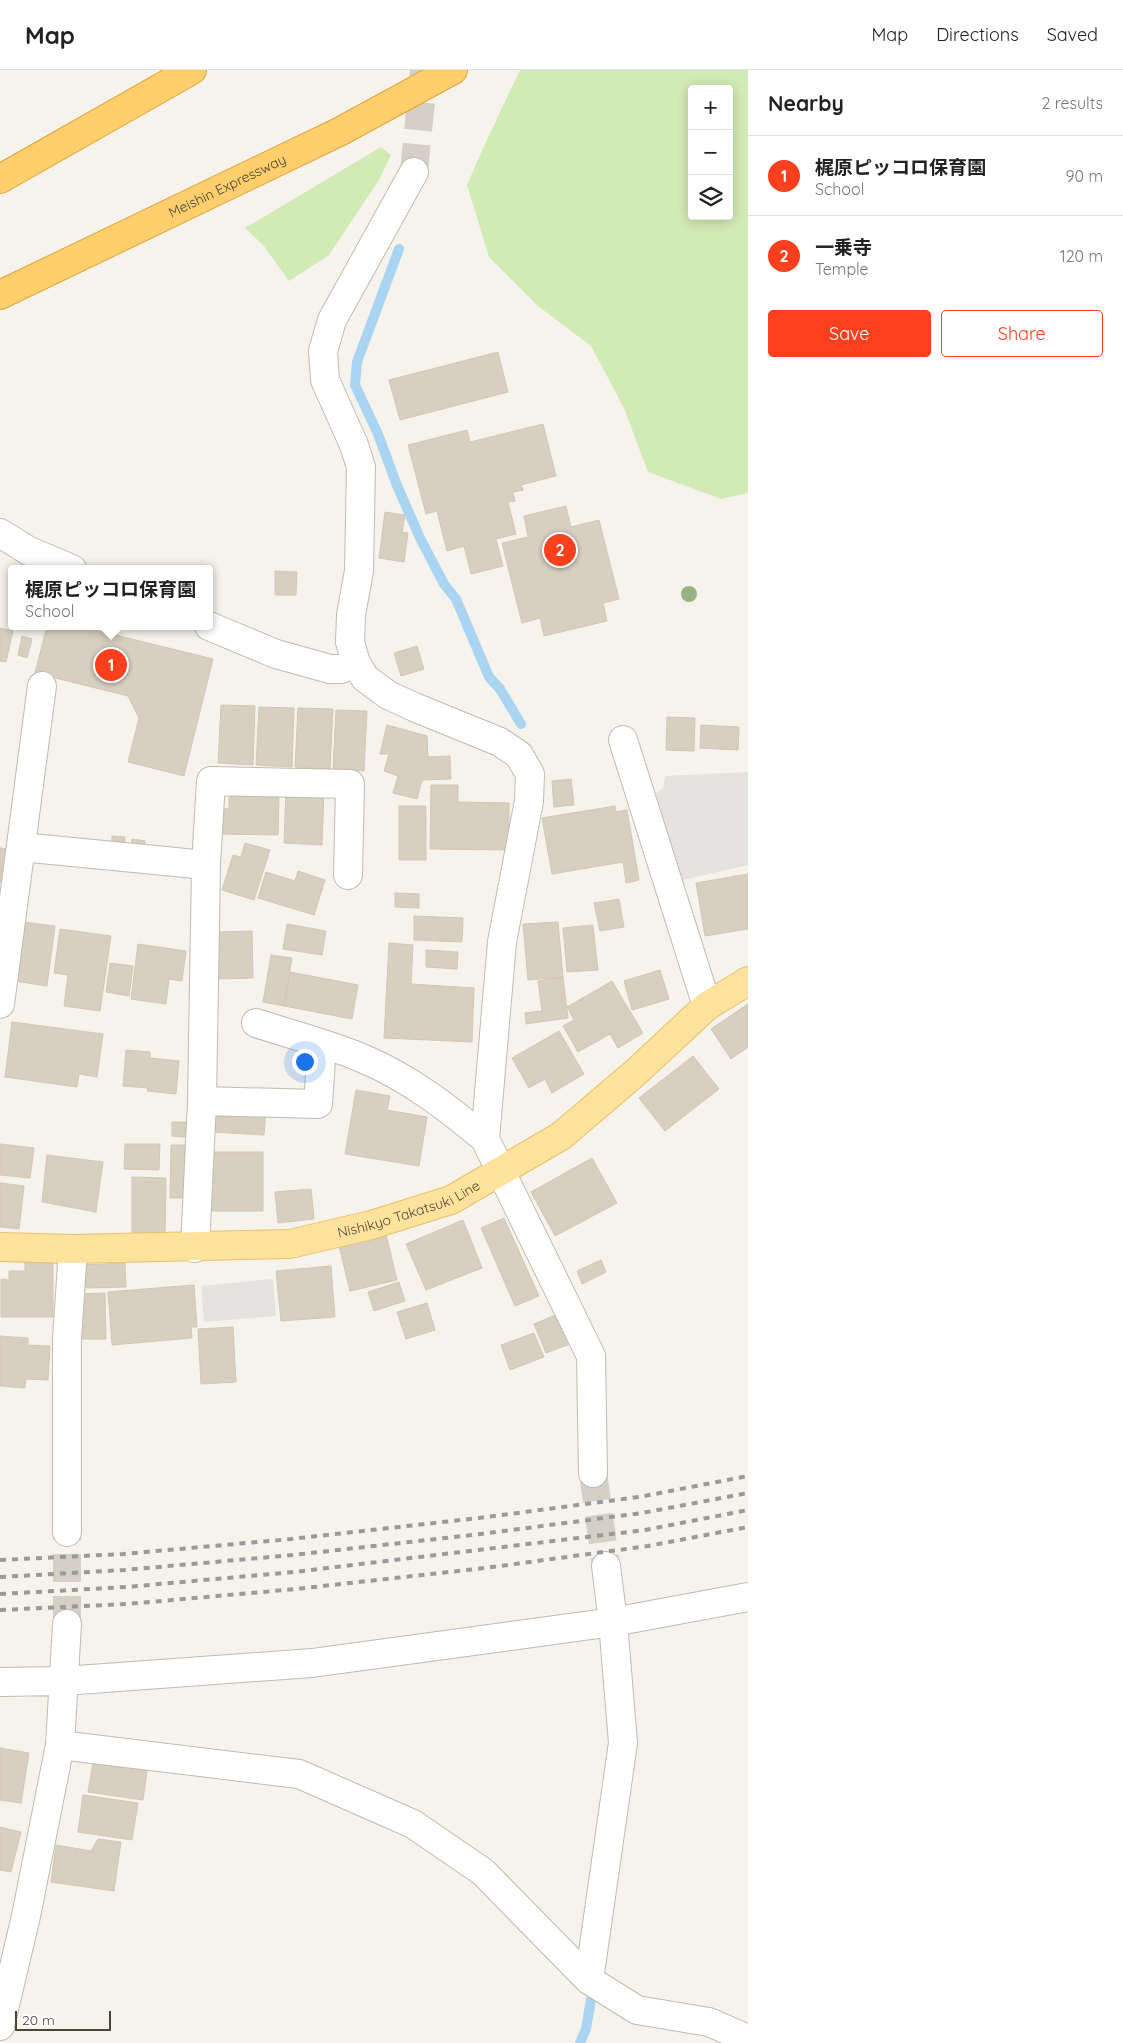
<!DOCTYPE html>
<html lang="en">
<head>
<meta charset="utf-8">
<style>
  body { margin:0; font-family:Quicksand,"Noto Sans JP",sans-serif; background:#f2f2f2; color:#222 }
  .controls { position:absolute; right:15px; top:15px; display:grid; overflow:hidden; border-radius:5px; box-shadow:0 2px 12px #0003 }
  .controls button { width:45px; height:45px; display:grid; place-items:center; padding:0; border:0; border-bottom:1px solid #e0e0e0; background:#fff; color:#222; font:25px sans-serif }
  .scale { position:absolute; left:15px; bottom:12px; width:96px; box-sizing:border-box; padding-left:5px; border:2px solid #4b4439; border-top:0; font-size:14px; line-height:18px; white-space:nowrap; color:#4b4439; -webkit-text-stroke:4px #fff; paint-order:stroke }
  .you { position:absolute; left:304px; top:991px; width:18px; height:18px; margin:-12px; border:4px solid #fff; border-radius:50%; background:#1a73e8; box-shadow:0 0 0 8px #1a73e833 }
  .badge { display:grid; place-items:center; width:32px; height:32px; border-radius:50%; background:#fc3f1d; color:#fff; font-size:16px; font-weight:700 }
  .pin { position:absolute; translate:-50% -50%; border:2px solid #fff; box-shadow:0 1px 5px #0006 }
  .popup { position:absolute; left:8px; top:495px; width:205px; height:65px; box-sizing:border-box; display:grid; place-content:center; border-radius:5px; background:#fff; filter:drop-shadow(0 1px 4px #0005); font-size:16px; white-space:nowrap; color:#767676 }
  .popup b { font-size:19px; color:#222 }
  .popup::after { content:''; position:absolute; left:50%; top:100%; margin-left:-10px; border:10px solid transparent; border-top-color:#fff }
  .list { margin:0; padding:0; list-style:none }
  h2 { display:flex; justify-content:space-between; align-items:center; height:65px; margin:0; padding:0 20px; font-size:21px }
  h2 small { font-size:16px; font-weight:400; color:#767676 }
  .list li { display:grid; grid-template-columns:32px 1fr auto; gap:15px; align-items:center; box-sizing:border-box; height:80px; padding:0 20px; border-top:1px solid #e0e0e0 }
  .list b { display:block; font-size:19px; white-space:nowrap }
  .list p { margin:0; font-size:16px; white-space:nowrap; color:#767676 }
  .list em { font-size:16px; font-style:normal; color:#767676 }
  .actions { display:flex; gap:10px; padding:15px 20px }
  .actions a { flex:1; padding:11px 0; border:1px solid #fc3f1d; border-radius:5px; text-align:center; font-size:18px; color:#fc3f1d }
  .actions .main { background:#fc3f1d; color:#fff }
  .icon { flex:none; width:28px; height:28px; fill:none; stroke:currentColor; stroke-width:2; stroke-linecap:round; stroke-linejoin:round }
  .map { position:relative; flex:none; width:748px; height:1973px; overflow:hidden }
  header { display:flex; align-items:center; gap:30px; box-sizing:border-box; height:70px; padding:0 25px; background:#fff; border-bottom:1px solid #e0e0e0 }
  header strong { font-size:24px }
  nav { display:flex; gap:28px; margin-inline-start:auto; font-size:18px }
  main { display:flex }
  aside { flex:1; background:#fff }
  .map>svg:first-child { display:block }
</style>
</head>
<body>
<header>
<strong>Map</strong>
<nav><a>Map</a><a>Directions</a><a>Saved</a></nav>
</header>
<main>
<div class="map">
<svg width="748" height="1973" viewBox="0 0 748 1973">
  <rect width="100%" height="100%" fill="#f6f3ec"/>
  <!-- green -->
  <path fill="#d2eab5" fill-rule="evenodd" d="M520,0h228v423l-27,6 -73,-27 -24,-64 -33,-62 -53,-40 -49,-49 -22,-72 17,-39zM692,19h37v127h-37z
    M381,77l10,8 -12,25 -50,75 -40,26 -25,-35 -19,-18z"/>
  <!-- parking -->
  <path fill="#e5e3e0" d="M748,702v93l-69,16 -27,-88 6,-1 5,-4 2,-12z
    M273,1209l3,37 -72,6 -3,-36z"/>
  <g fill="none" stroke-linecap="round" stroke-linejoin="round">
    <!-- stream -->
    <path stroke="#a9d4f2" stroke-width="10" d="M399,179l-42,113 -2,23 23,49 18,49 24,55 24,46 12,15 33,78 11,12 21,35
      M580,1973l6,-14 5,-30"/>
  </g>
  <!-- building -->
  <path fill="#d8cfc1" stroke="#d3c7b4" d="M498,282l10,40 -108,28 -11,-40z
    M543,354l13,52 -35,9 2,5 -10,2 2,9 -7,1 8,32 -20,5 7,27 -32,8 -7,-28 -17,5 -10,-40 -11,3 -18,-69 59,-15 3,12z
    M566,436l5,21 28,-7 20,79 -16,4 4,18 -63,15 -4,-18 -18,5 -20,-80 26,-6 -4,-21z
    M385,442l20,3 -3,17 6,1 -4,29 -25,-4z
    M275,501l22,1 -1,23h-21z
    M47,556h32l134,33 -29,117 -56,-14 11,-44 -11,-22 -93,-23z
    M0,558l13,3 -7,31 -6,-1z
    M22,566l10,3 -5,19 -9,-3z
    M417,576l7,23 -23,7 -7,-23z
    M221,635l34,1 -2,59 -35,-2z
    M259,637l35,1 -2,59 -36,-2z
    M298,638l35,1 -3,60 -35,-2z
    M336,640l31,1 -3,60 -31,-2z
    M667,647l28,1 -1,33 -28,-1z
    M387,655l40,11 1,21 22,-1 1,23 -29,1 -5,19 -24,-6 5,-17 -14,-5 5,-17h-9z
    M701,655l38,2 -1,23 -38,-2z
    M571,709l3,26 -20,2 -2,-26z
    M431,715h27v17l51,1v47l-79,-1z
    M286,720l38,2 -2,53 -38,-2z
    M229,723l50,1 -1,41 -62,-1v-26l13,1z
    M399,736h27v54h-27z
    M615,736l1,6 11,-2 12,70 -13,3 -3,-21 -71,12 -10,-56z
    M112,766l13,1 -1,14h-12z
    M132,769l13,2 -1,13 -13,-1z
    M245,773l25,7 -16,50 -32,-10 11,-35 8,2z
    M0,778l7,1 -5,33h-2z
    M298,801l27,9 -11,35 -56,-17 8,-26 29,9z
    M748,804v55l-43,7 -9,-53z
    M395,823l24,1v14l-24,-1z
    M619,829l5,28 -24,4 -6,-28z
    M414,846l49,2 -1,24 -48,-2z
    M23,852l32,4 -8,60 -32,-5z
    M558,852l5,55 -35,3 -5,-56z
    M287,854l39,7 -4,24 -39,-6z
    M593,855l5,45 -31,2 -4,-44z
    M60,859l51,7 -11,75 -36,-5 4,-31 -14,-2z
    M252,861l1,47 -34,1 -2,-47z
    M389,873l24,2 -2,39 63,4 -2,54 -88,-4z
    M138,874l48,7 -4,30 -13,-2 -3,25 -35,-5z
    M426,880l32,2 -1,17 -31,-2z
    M271,885l21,3 -8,48 -21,-4z
    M110,893l23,3 -4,30 -23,-4z
    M660,900l9,29 -37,11 -8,-29z
    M290,902l68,13 -6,34 -68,-13z
    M563,907l5,41 -42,6 -1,-11 17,-2 -4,-30z
    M612,911l31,52 -25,15 -8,-14 -32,18 -15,-26 11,-6 -7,-13z
    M748,934v43l-17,12 -20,-30z
    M12,952l91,12 -6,43 -18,-3 -2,13 -72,-10z
    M559,961l25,43 -32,19 -7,-14 -16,9 -17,-30z
    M126,980l24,2v6l29,3 -3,33 -29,-3 1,-3 -25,-2z
    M693,986l26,33 -54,42 -26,-33z
    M356,1020l34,6 -3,14 40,7 -8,49 -74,-12z
    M215,1037l51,3 -2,25 -51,-3z
    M172,1052h14l-1,15 -13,-1z
    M0,1074l34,4 -4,30 -30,-3z
    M125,1074h35l-1,26 -35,-1z
    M171,1075h19l-1,53h-19z
    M208,1082h55v59h-54z
    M47,1085l56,7 -7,50 -54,-10z
    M592,1088l25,45 -62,33 -24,-44z
    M132,1107l34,1 -1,58 -33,-1z
    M0,1113l24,3 -5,43 -19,-2z
    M311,1119l3,30 -36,4 -3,-31z
    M504,1148l35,78 -24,10 -34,-78z
    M463,1150l19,48 -56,22 -20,-46z
    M386,1164l11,46 -47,11 -11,-45z
    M601,1190l5,12 -24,12 -5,-13z
    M25,1191h28v56h-52v-38l8,1v-9h16z
    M125,1193l1,24 -43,1 -1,-23z
    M331,1196l4,51 -54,4 -5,-50z
    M399,1212l6,19 -31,10 -6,-19z
    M194,1215l3,42h-6l1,11 -80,7 -4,-53z
    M105,1223l1,46h-28l-1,-45z
    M427,1233l8,27 -29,9 -9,-27z
    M558,1244l12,30 -24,9 -12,-29z
    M233,1257l3,55 -35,2 -3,-55z
    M534,1263l10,24 -34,13 -9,-25z
    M0,1266l28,2v7l22,1 -2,34 -22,-1 -1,9 -25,-2z
    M0,1678l29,5 -8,50 -21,-3z
    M94,1686l54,8 -5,36 -55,-8z
    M83,1725l55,8 -6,37 -54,-8z
    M0,1757l21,5 -10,40 -11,-2z
    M98,1769l23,3 -7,49 -63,-9 5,-37 35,6z"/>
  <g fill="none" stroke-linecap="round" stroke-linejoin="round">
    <!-- minor-tunnel -->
    <path stroke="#d4d0c8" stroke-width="28" stroke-dasharray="28 14" stroke-linecap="butt" d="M414,102l10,-102
      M593,1403l13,93
      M67,1554v-92"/>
    <defs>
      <path id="minor" d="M414,102l-82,148 -9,31 2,29 29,65 7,22 -2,104 -8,44 -1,27 6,21 9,15 23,17 26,12 86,35 19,13 11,19 -1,27 -27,141 -17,197 106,217 2,117
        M0,463l29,18 43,18
        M209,556l67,28 54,15h11l15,-6
        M623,670l84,266
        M21,777l185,18
        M0,934l42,-318
        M256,953c36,12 74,21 108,36 45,19 84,49 121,80
        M202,1031l116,3 4,-60
        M195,1178l7,-147 4,-236 5,-84 139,3 -2,91
        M67,1462v-193l6,-90
        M0,1612l64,-1 248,-18 301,-41 135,-25
        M60,1675l239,29 114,50 70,48 106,108 48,30 72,12 39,17
        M589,1910l34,-237 -10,-121 -7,-56
        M0,1956l26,-110 34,-171 7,-121"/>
      <g id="major">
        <path id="s1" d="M0,1177l73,2 217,-5 81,-19 80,-25 110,-64 74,-63 72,-67 41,-25"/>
      </g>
      <g id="highway">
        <path d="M0,109l192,-109"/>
        <path id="s2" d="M0,225l339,-163 114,-62"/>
      </g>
    </defs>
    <!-- minor casing -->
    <use href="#minor" stroke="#c2bbae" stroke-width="30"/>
    <!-- major casing -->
    <use href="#major" stroke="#e6c16a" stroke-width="30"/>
    <!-- highway casing -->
    <use href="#highway" stroke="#e0a43c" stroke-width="30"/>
    <!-- minor -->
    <use href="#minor" stroke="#fff" stroke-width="28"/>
    <!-- major -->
    <use href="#major" stroke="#ffe39c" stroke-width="28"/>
    <!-- highway -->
    <use href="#highway" stroke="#ffcf6e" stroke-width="28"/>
    <!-- rail -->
    <path stroke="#9a9a9a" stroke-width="4" stroke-dasharray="6 6" stroke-linecap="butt" d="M0,1490l123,-6 168,-15 188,-21 160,-21 109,-21
      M0,1507l124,-7 169,-15 188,-21 161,-21 106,-20
      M0,1524l126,-7 168,-15 351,-42 103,-20
      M0,1540l127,-6 169,-15 189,-21 163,-22 100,-19"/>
  </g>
  <!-- trees -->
  <circle fill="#97b381" cx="689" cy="524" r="8"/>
  <g text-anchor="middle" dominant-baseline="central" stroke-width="5" stroke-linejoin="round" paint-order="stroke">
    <!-- street labels -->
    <g font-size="14" fill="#4b4439" stroke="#fff">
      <text stroke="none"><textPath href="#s2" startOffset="252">Meishin Expressway</textPath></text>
      <text stroke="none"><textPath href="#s1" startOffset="414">Nishikyo Takatsuki Line</textPath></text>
    </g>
  </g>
</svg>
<div class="controls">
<button>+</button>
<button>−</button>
<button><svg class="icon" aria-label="layers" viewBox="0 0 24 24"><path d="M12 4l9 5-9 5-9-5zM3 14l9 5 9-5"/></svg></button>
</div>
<div class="scale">20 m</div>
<div class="you"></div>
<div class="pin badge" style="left:111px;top:595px">1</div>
<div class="popup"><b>梶原ピッコロ保育園</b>School</div>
<div class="pin badge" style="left:560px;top:480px">2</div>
</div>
<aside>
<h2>Nearby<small>2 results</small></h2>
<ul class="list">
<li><span class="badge">1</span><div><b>梶原ピッコロ保育園</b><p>School</p></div><em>90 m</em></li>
<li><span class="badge">2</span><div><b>一乗寺</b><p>Temple</p></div><em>120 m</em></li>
</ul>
<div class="actions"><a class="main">Save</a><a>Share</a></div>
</aside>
</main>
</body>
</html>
